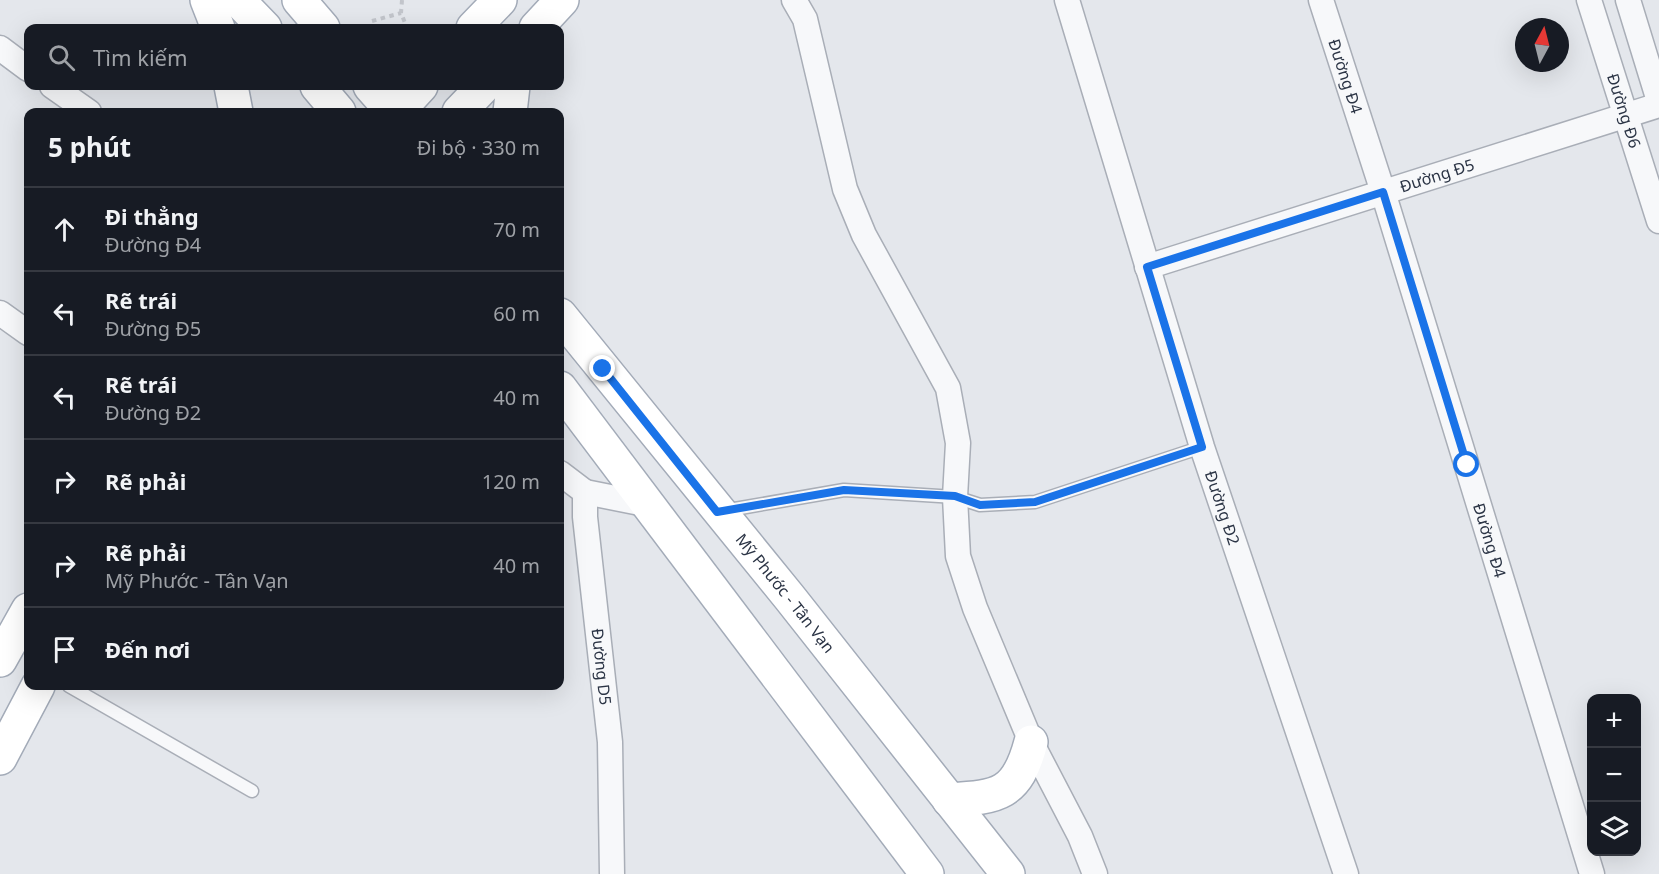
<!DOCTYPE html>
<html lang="vi">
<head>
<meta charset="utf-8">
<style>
  body { margin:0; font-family:"Noto Sans",sans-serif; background:#242831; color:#f1f3f6 }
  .controls { position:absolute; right:18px; bottom:18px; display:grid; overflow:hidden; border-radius:12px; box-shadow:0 6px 24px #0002 }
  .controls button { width:54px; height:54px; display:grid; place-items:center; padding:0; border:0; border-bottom:2px solid #363941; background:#171b24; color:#f1f3f6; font:30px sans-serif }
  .compass { position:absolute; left:1515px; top:18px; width:54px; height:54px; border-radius:50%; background:#171b24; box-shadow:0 6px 24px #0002; rotate:7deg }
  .stop { position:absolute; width:18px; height:18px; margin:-14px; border:4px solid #1a73e8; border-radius:50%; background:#fff }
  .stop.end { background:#1a73e8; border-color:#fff; box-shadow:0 2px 6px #0008 }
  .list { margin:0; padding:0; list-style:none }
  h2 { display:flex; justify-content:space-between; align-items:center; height:78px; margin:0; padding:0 24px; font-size:26px }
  h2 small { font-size:20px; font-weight:400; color:#9ea1a6 }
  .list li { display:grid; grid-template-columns:39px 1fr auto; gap:18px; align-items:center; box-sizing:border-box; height:84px; padding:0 24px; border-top:2px solid #363941 }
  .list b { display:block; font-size:22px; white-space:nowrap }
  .list p { margin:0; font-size:20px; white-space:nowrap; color:#9ea1a6 }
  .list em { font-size:20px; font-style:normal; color:#9ea1a6 }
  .icon { flex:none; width:33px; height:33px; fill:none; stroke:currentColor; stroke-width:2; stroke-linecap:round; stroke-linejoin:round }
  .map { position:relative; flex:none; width:1659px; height:874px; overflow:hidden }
  .search { position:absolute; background:#171b24; box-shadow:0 6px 24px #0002; left:24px; top:24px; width:540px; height:66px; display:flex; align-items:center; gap:15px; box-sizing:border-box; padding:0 21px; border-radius:12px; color:#9ea1a6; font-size:22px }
  .panel { position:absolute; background:#171b24; box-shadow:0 6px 24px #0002; left:24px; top:108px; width:540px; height:582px; border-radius:12px }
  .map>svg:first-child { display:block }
</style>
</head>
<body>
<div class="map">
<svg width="1659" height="874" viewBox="0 0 1659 874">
  <rect width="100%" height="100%" fill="#e4e7ec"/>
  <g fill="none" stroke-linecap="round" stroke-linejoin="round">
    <defs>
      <path id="lane" d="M723,511l121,-21 111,7 25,8 55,-3 167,-55
        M69,686l183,105"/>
      <g id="street">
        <path d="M794,0l11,19 40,170 19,46 84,153 10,55 -3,54 3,59 17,52 56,134 49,94 15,38"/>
        <path id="s1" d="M1067,0l135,447 144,427"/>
        <path id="s2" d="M1321,0l62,192 209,682"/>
        <path id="s3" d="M1589,0l70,221"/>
        <path d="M1628,0l31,101"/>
        <path d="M0,48l28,21"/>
        <path d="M52,86l37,26"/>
        <path id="s4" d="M1147,267l512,-162"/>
        <path d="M0,313l28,20"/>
        <path id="s5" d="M560,473l25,19v25l25,225 2,132"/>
        <path d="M585,492l60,12"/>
      </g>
      <g id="primary">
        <path d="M207,0l11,28"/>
        <path d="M238,0l27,28"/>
        <path d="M299,0l24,28"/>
        <path d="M473,28l27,-28"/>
        <path d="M536,28l26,-28"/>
        <path d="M231,86l5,26"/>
        <path d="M317,86l22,26"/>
        <path d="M370,86l23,26"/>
        <path d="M397,112l24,-26"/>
        <path d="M459,112l25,-26"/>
        <path d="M510,112l3,-26"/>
        <path id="s6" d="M560,315l230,283 218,276"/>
        <path d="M560,388l367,486"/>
        <path d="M0,660l28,-50"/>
        <path d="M0,758l38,-72"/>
        <path d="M949,800c50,-3 68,-5 82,-58"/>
      </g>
    </defs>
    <!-- lane casing -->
    <use href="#lane" stroke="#a9aeb7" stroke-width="15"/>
    <!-- street casing -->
    <use href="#street" stroke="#a9aeb7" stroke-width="27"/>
    <!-- primary casing -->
    <use href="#primary" stroke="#a3abb8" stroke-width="36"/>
    <!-- path -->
    <path stroke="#c2c5cb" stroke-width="4" stroke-dasharray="4.5 4.5" stroke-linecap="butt" d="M402,0l-1,13 6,15
      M372,21l29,-8"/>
    <!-- lane -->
    <use href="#lane" stroke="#f7f8fa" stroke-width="12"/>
    <!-- street -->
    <use href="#street" stroke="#f7f8fa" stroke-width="24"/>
    <!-- primary -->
    <use href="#primary" stroke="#fff" stroke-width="33"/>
  </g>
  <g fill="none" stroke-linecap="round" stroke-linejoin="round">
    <!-- route -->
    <path stroke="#1a73e8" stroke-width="8" d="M603,369l114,143 127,-22 111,6 25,9 55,-3 167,-55 -55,-180 236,-75 84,273"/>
  </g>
  <g text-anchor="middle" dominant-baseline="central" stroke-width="5" stroke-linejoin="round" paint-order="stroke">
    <!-- street labels -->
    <g font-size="16" fill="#2b3445" stroke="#f4f6f9">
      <text stroke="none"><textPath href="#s2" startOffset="80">Đường Đ4</textPath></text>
      <text stroke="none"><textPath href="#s3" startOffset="116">Đường Đ6</textPath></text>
      <text stroke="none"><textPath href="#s4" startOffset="304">Đường Đ5</textPath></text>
      <text stroke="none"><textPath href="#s1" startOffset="531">Đường Đ2</textPath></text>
      <text stroke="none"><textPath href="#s2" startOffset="566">Đường Đ4</textPath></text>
      <text stroke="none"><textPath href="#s6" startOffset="358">Mỹ Phước - Tân Vạn</textPath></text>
      <text stroke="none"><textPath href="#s5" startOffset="207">Đường D5</textPath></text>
    </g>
  </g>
</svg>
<div class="controls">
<button>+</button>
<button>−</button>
<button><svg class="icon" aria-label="layers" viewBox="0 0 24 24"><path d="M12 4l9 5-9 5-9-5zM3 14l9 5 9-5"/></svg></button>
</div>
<svg class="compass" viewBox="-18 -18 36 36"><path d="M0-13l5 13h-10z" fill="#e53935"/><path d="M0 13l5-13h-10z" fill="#9ea1a6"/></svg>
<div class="stop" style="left:1467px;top:465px"></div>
<div class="stop end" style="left:603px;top:369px"></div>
<div class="search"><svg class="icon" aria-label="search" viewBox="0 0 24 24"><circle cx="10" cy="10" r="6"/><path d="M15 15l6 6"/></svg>Tìm kiếm</div>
<section class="panel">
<h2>5 phút<small>Đi bộ · 330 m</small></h2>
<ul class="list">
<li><svg class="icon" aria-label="ahead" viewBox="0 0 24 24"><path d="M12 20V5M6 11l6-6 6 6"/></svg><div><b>Đi thẳng</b><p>Đường Đ4</p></div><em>70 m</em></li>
<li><svg class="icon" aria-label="left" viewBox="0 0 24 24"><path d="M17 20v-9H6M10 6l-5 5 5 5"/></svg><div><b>Rẽ trái</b><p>Đường Đ5</p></div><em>60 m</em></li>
<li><svg class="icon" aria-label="left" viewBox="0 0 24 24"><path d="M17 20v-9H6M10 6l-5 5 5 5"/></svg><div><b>Rẽ trái</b><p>Đường Đ2</p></div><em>40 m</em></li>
<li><svg class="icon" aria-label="right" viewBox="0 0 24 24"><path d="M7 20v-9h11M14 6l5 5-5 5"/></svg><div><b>Rẽ phải</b></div><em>120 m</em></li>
<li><svg class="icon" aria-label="right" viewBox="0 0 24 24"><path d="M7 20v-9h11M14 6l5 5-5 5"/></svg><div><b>Rẽ phải</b><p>Mỹ Phước - Tân Vạn</p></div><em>40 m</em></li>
<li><svg class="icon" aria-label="arrive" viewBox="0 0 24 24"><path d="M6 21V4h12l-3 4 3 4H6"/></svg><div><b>Đến nơi</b></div></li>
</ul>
</section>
</div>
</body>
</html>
